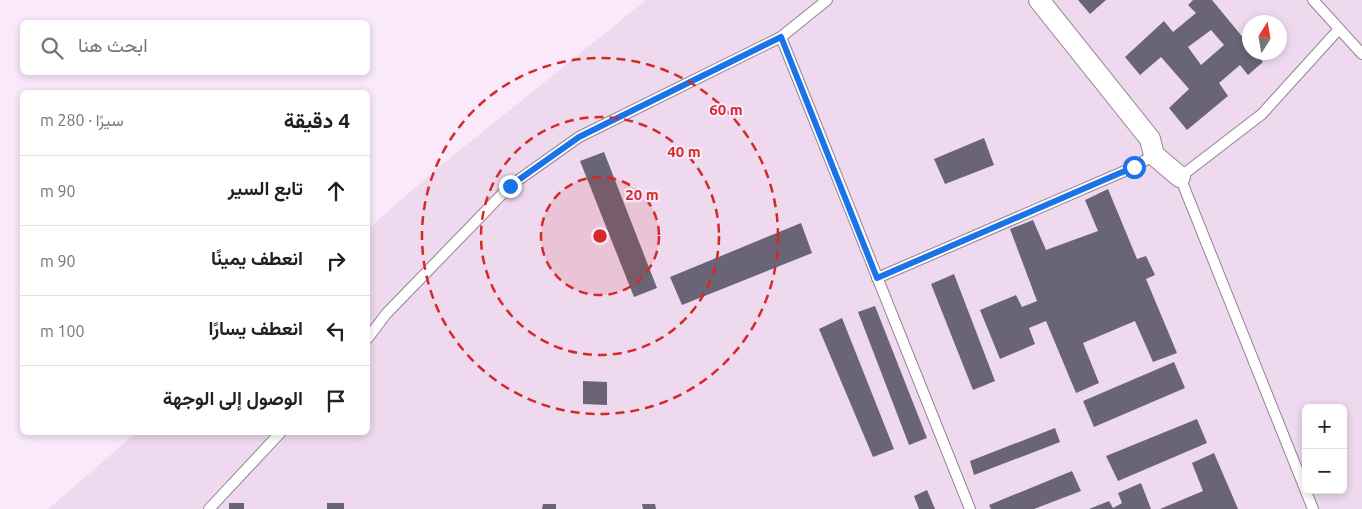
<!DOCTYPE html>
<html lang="ar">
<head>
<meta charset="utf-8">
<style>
  body { margin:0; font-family:Ubuntu,Vazirmatn,sans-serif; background:#f6f6f6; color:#202124; direction:rtl }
  .controls { position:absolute; right:15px; bottom:15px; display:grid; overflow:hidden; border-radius:8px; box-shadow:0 2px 8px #0003 }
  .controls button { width:45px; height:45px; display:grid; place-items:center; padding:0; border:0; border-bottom:1px solid #e0e0e0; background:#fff; color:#202124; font:25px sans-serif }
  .compass { position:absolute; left:1242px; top:15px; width:45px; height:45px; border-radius:50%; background:#fff; box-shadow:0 2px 8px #0003; rotate:11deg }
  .stop { position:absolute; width:15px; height:15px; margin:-11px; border:4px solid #1a73e8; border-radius:50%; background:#fff }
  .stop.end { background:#1a73e8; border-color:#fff; box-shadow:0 1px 5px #0008 }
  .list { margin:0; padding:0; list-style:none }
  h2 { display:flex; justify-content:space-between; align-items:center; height:65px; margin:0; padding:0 20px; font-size:21px }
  h2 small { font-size:16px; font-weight:400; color:#757577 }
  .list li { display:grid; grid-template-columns:32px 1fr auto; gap:15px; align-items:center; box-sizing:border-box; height:70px; padding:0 20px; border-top:1px solid #e0e0e0 }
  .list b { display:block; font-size:19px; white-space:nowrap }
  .list em { font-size:16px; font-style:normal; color:#757577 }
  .icon { flex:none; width:28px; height:28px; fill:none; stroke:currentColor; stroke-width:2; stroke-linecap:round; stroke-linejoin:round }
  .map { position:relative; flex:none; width:1362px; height:509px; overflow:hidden; direction:ltr }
  .search { position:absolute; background:#fff; box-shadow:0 2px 8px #0003; left:20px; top:20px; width:350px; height:55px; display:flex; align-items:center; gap:12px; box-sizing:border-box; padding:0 18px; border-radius:8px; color:#757577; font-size:19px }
  .panel { position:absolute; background:#fff; box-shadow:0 2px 8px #0003; left:20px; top:90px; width:350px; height:345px; border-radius:8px; direction:rtl }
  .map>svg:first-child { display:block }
</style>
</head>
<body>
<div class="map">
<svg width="1362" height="509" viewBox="0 0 1362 509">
  <rect width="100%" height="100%" fill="#f9e9fa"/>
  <!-- built -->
  <path fill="#eed9ee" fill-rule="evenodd" d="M646,0h716v509h-1314l88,-76 232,-1v-203l65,-57zM1250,22h30v30h-30zM1306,408h37v82h-37z"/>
  <!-- building -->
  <path fill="#6a6576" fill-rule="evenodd" d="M1078,0h28l-16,14z
    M1193,0h19l38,46v6h5l8,10 -15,13 -8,-10 -21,18 9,13 -41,34 -18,-22 20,-19 -28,-32 -21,18 -15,-18 39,-36 9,11 23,-19 -8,-8zM1211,30l13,15 -23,20 -13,-18z
    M984,138l10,27 -49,19 -11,-25z
    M604,152l53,136 -23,9 -54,-136z
    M1108,189l29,70 9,-3 9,19 -9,4 31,74 -24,9 -18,-41 -52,22 16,40 -23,10 -30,-72 -17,7 6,16 -35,15 -20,-49 36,-15 6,12 15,-6 -27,-72 23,-9 13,30 52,-19 -13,-31z
    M801,223l11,30 -130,52 -12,-28z
    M954,274l41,107 -22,9 -42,-106z
    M875,306l52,132 -18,7 -51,-133z
    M842,318l52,131 -21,8 -54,-128z
    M1174,362l11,26 -91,39 -11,-26z
    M583,381l24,1v23l-24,-1z
    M1197,419l10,24 -89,38 -12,-25z
    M1055,428l5,14 -86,33 -4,-14z
    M1214,453l24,56h-78l43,-18 -11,-28z
    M1072,471l9,20 -47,18h-43l-2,-4z
    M1141,483l10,26h-62l20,-8 4,7 9,-5 -4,-10z
    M927,490l8,19h-16l-5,-13z
    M229,503h15v6h-15z
    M327,503h17v6h-17z
    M543,504h13v5h-14z
    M642,504h13l1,5h-13z"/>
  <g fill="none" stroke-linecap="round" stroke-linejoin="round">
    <defs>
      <path id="lane" d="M827,0l-46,37 189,472
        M1313,0l49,54
        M877,278l257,-111 20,-12
        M368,338l18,-24 124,-128 69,-49 202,-100
        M209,509l72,-77
        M1313,509l-133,-332 82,-63 77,-85"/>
      <path id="street" d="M1039,0l111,139 4,16 26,22"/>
    </defs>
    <!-- lane casing -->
    <use href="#lane" stroke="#928493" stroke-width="12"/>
    <!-- street casing -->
    <use href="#street" stroke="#928493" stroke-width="22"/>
    <!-- lane -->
    <use href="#lane" stroke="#fff" stroke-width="10"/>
    <!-- street -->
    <use href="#street" stroke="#fff" stroke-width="20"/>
  </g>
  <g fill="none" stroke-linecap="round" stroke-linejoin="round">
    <!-- route -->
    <path stroke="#1a73e8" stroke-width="6" d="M510,186l69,-49 202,-100 96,241 257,-111"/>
  </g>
  <!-- distance rings -->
  <circle cx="600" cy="236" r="59" fill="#d62828" fill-opacity=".12"/>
  <g fill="none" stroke="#d62828" stroke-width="2.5" stroke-dasharray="9 6">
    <circle cx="600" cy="236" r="59"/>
    <circle cx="600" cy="236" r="119"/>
    <circle cx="600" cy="236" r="178"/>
  </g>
  <circle cx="600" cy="236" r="8" fill="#d62828" stroke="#f9e9fa" stroke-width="2.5"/>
  <g font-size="15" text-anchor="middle" font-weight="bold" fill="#d62828" stroke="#f9e9fa" stroke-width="4.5" stroke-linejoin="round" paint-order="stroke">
    <text x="726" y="115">60 m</text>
    <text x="684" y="157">40 m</text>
    <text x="642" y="200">20 m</text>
  </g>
</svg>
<div class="controls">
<button>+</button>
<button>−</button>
</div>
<svg class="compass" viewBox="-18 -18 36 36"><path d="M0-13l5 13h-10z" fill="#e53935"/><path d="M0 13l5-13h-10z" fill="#757577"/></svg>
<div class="stop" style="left:1134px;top:167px"></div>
<div class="stop end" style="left:510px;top:186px"></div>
<div class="search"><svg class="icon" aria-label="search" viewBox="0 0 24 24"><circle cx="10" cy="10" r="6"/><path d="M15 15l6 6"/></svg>ابحث هنا</div>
<section class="panel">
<h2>4 دقيقة<small>سيرًا · 280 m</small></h2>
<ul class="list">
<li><svg class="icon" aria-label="ahead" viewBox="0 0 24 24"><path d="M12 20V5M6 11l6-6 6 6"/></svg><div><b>تابع السير</b></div><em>90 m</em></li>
<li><svg class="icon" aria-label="right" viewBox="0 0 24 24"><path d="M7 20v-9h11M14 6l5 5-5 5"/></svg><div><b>انعطف يمينًا</b></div><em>90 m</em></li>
<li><svg class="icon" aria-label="left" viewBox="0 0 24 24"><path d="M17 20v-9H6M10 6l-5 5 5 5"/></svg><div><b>انعطف يسارًا</b></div><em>100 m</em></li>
<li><svg class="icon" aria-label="arrive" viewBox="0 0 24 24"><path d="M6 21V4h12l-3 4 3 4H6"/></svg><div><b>الوصول إلى الوجهة</b></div></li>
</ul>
</section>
</div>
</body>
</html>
